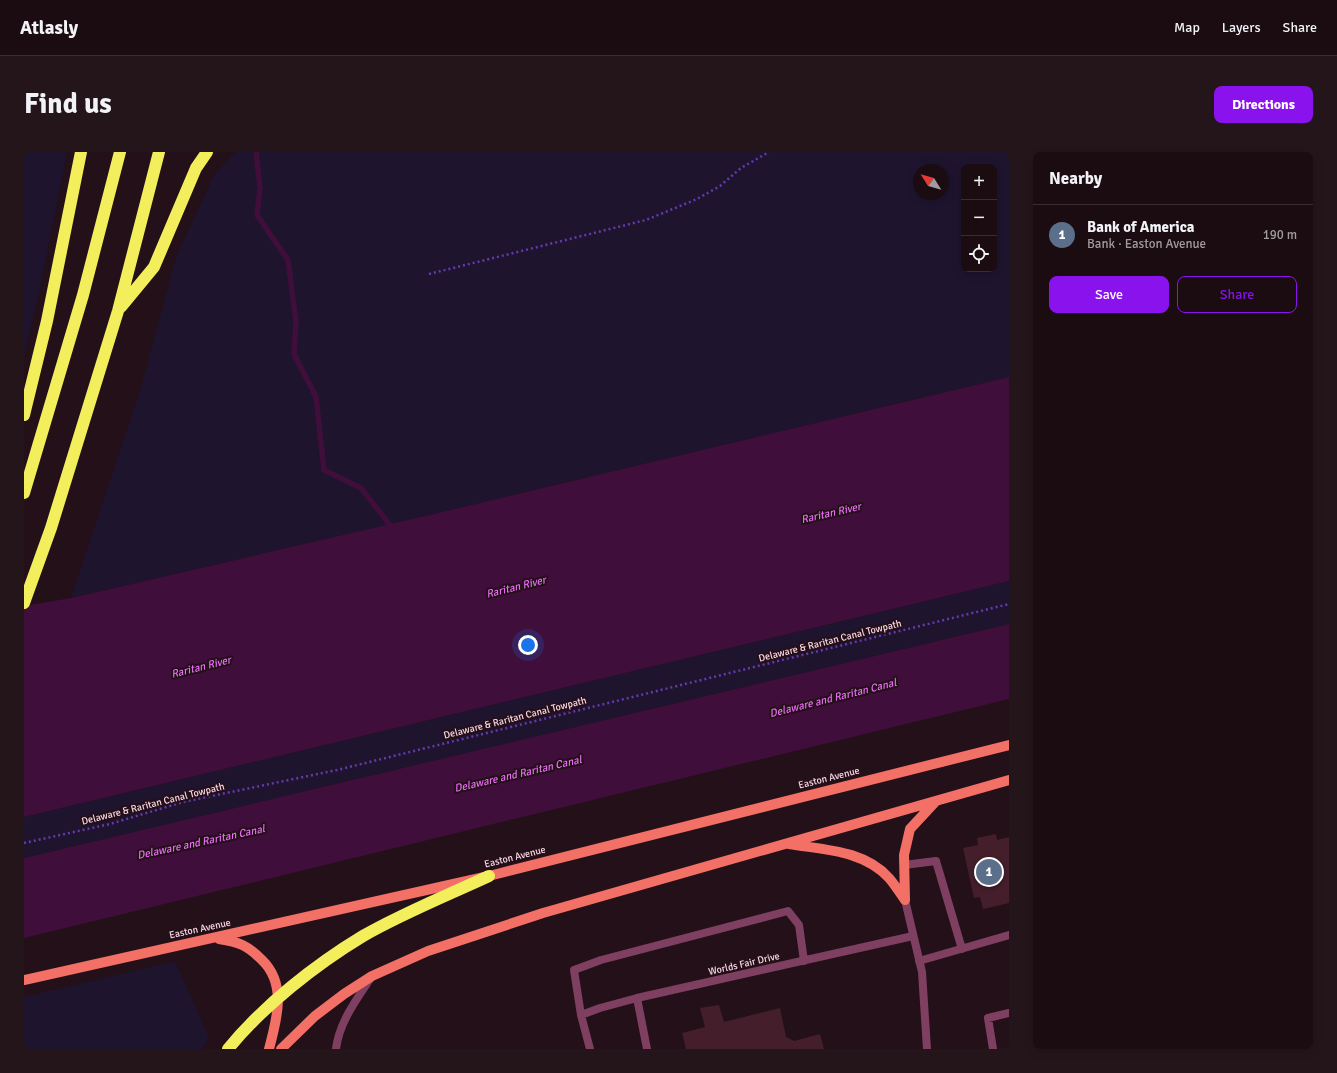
<!DOCTYPE html>
<html lang="en">
<head>
<meta charset="utf-8">
<style>
  body { margin:0; font-family:Signika,sans-serif; background:#24151b; color:#f1f3f6 }
  .controls { position:absolute; right:12px; top:12px; display:grid; overflow:hidden; border-radius:8px; box-shadow:0 2px 10px #0003 }
  .controls button { width:36px; height:36px; display:grid; place-items:center; padding:0; border:0; border-bottom:1px solid #392c32; background:#1b0c12; color:#f1f3f6; font:20px sans-serif }
  .compass { position:absolute; left:889px; top:12px; width:36px; height:36px; border-radius:50%; background:#1b0c12; box-shadow:0 2px 10px #0003; rotate:307deg }
  .you { position:absolute; left:504px; top:493px; width:14px; height:14px; margin:-10px; border:3px solid #fff; border-radius:50%; background:#1a73e8; box-shadow:0 0 0 6px #1a73e833 }
  .badge { display:grid; place-items:center; width:26px; height:26px; border-radius:50%; background:#8912ed; color:#fff; font-size:13px; font-weight:700 }
  .pin { position:absolute; translate:-50% -50%; border:2px solid #fff; box-shadow:0 1px 4px #0006 }
  .list { margin:0; padding:0; list-style:none }
  h2 { display:flex; justify-content:space-between; align-items:center; height:52px; margin:0; padding:0 16px; font-size:17px }
  h2 small { font-size:13px; font-weight:400; color:#a09b9f }
  .list li { display:grid; grid-template-columns:26px 1fr auto; gap:12px; align-items:center; box-sizing:border-box; height:60px; padding:0 16px; border-top:1px solid #392c32 }
  .list b { display:block; font-size:15px; white-space:nowrap }
  .list p { margin:0; font-size:13px; white-space:nowrap; color:#a09b9f }
  .list em { font-size:13px; font-style:normal; color:#a09b9f }
  .actions { display:flex; gap:8px; padding:12px 16px }
  .actions a { flex:1; padding:9px 0; border:1px solid #8912ed; border-radius:8px; text-align:center; font-size:14px; color:#8912ed }
  .actions .main { background:#8912ed; color:#fff }
  .icon { flex:none; width:22px; height:22px; fill:none; stroke:currentColor; stroke-width:2; stroke-linecap:round; stroke-linejoin:round }
  .map { position:relative; flex:none; width:985px; height:897px; overflow:hidden; border-radius:8px }
  header { display:flex; align-items:center; gap:24px; box-sizing:border-box; height:56px; padding:0 20px; background:#1b0c12; border-bottom:1px solid #392c32 }
  header strong { font-size:19px }
  nav { display:flex; gap:22px; margin-inline-start:auto; font-size:14px }
  .intro { display:flex; align-items:center; justify-content:space-between; box-sizing:border-box; height:96px; padding:0 24px }
  h1 { margin:0; font-size:28px }
  .button { padding:10px 18px; border-radius:8px; background:#8912ed; color:#fff; font-size:14px; font-weight:700 }
  main { display:flex; gap:24px; padding:0 24px }
  aside { flex:1; background:#1b0c12; border-radius:8px; box-shadow:0 2px 10px #0003 }
  .map>svg:first-child { display:block }
</style>
</head>
<body>
<header>
<strong>Atlasly</strong>
<nav><a>Map</a><a>Layers</a><a>Share</a></nav>
</header>
<div class="intro"><h1>Find us</h1><a class="button">Directions</a></div>
<main>
<div class="map">
<svg width="985" height="897" viewBox="0 0 985 897">
  <rect width="100%" height="100%" fill="#241018"/>
  <!-- green -->
  <path fill="#1e142e" fill-rule="evenodd" d="M0,0h43l-27,135 -16,70z
    M211,0h774v225l-571,136 -367,85 69,-207 36,-134 38,-82zM940,15h30v102h-30zM895,18h24v24h-24z
    M985,429v43l-985,234v-41z
    M151,809l34,77 -7,11h-178v-52z"/>
  <!-- water -->
  <path fill="#3f0e3b" d="M985,225v204l-985,236v-211l47,-8 367,-85z
    M985,472v75l-985,239v-80z"/>
  <g fill="none" stroke-linecap="round" stroke-linejoin="round">
    <!-- stream -->
    <path stroke="#3f0e3b" stroke-width="5.5" d="M232,0l4,36 -3,27 31,45 8,62 -2,32 22,43 8,73 37,18 32,41"/>
  </g>
  <!-- building -->
  <path fill="#441e2b" d="M972,682l1,6 12,-3v66l-26,6 -3,-12 -6,1 -11,-50 15,-3 -1,-7z
    M695,853l5,17 56,-14 6,29 8,4 26,-7 4,15h-138l-4,-16 23,-6 -5,-19z"/>
  <g fill="none" stroke-linecap="round" stroke-linejoin="round">
    <!-- path -->
    <path stroke="#6639ae" stroke-width="2.5" stroke-dasharray="2 3" stroke-linecap="butt" d="M405,122l217,-54 51,-21 23,-13 21,-18 28,-16
      M0,691l86,-19 73,-22 154,-32 672,-166"/>
    <!-- service -->
    <path stroke="#7f3f60" stroke-width="8" d="M880,713l32,-4 26,88
      M895,809l90,-26
      M613,846l10,51
      M557,863l19,-7 37,-10 276,-62
      M312,897c3,-26 20,-49 34,-70
      M566,897l-9,-34 -7,-45 27,-10 187,-49 11,14 5,36
      M969,897l-5,-31 21,-5"/>
    <!-- minor -->
    <path stroke="#7f3f60" stroke-width="8" d="M881,748l17,72 5,77"/>
    <!-- primary -->
    <path stroke="#f37066" stroke-width="10" d="M765,692c35,6 75,6 100,34 6,7 11,15 16,22
      M881,748l-1,-45 6,-26 26,-28
      M195,787c20,3 28,6 43,21 25,24 15,59 7,89
      M0,828l465,-104 520,-131
      M257,897l34,-33 29,-22 28,-18 56,-25 115,-38 466,-133"/>
    <!-- motorway -->
    <path stroke="#f3ee5b" stroke-width="12" d="M97,155l33,-40 42,-99 11,-16
      M0,263l23,-94 34,-169
      M0,341l59,-198 37,-143
      M0,451l27,-75 67,-217 41,-159
      M204,897c35,-43 87,-84 135,-113 40,-23 85,-41 126,-60"/>
  </g>
  <g text-anchor="middle" dominant-baseline="central" stroke-width="4" stroke-linejoin="round" paint-order="stroke">
    <!-- street labels -->
    <g font-size="10" fill="#fcd7e7" stroke="#241018">
      <text transform="translate(806 489) rotate(-14)">Delaware &amp; Raritan Canal Towpath</text>
      <text transform="translate(491 566) rotate(-14)">Delaware &amp; Raritan Canal Towpath</text>
      <text transform="translate(805 626) rotate(-14)">Easton Avenue</text>
      <text transform="translate(129 652) rotate(-14)">Delaware &amp; Raritan Canal Towpath</text>
      <text transform="translate(491 705) rotate(-14)">Easton Avenue</text>
      <text transform="translate(176 777) rotate(-12)">Easton Avenue</text>
      <text transform="translate(720 812) rotate(-13)">Worlds Fair Drive</text>
    </g>
    <!-- water labels -->
    <g font-size="11" font-style="italic" fill="#e86df4" stroke="#241018">
      <text transform="translate(807 361) rotate(-13)">Raritan River</text>
      <text transform="translate(492 435) rotate(-14)">Raritan River</text>
      <text transform="translate(177 515) rotate(-14)">Raritan River</text>
      <text transform="translate(809 546) rotate(-14)">Delaware and Raritan Canal</text>
      <text transform="translate(494 622) rotate(-13)">Delaware and Raritan Canal</text>
      <text transform="translate(177 690) rotate(-12)">Delaware and Raritan Canal</text>
    </g>
  </g>
</svg>
<div class="controls">
<button>+</button>
<button>−</button>
<button><svg class="icon" aria-label="locate" viewBox="0 0 24 24"><circle cx="12" cy="12" r="6"/><path d="M12 2v4M12 18v4M2 12h4M18 12h4"/></svg></button>
</div>
<svg class="compass" viewBox="-18 -18 36 36"><path d="M0-13l5 13h-10z" fill="#e53935"/><path d="M0 13l5-13h-10z" fill="#a09b9f"/></svg>
<div class="you"></div>
<div class="pin badge" style="left:965px;top:720px;background:#5c6f8a">1</div>
</div>
<aside>
<h2>Nearby<small></small></h2>
<ul class="list">
<li><span class="badge" style="background:#5c6f8a">1</span><div><b>Bank of America</b><p>Bank · Easton Avenue</p></div><em>190 m</em></li>
</ul>
<div class="actions"><a class="main">Save</a><a>Share</a></div>
</aside>
</main>
</body>
</html>
